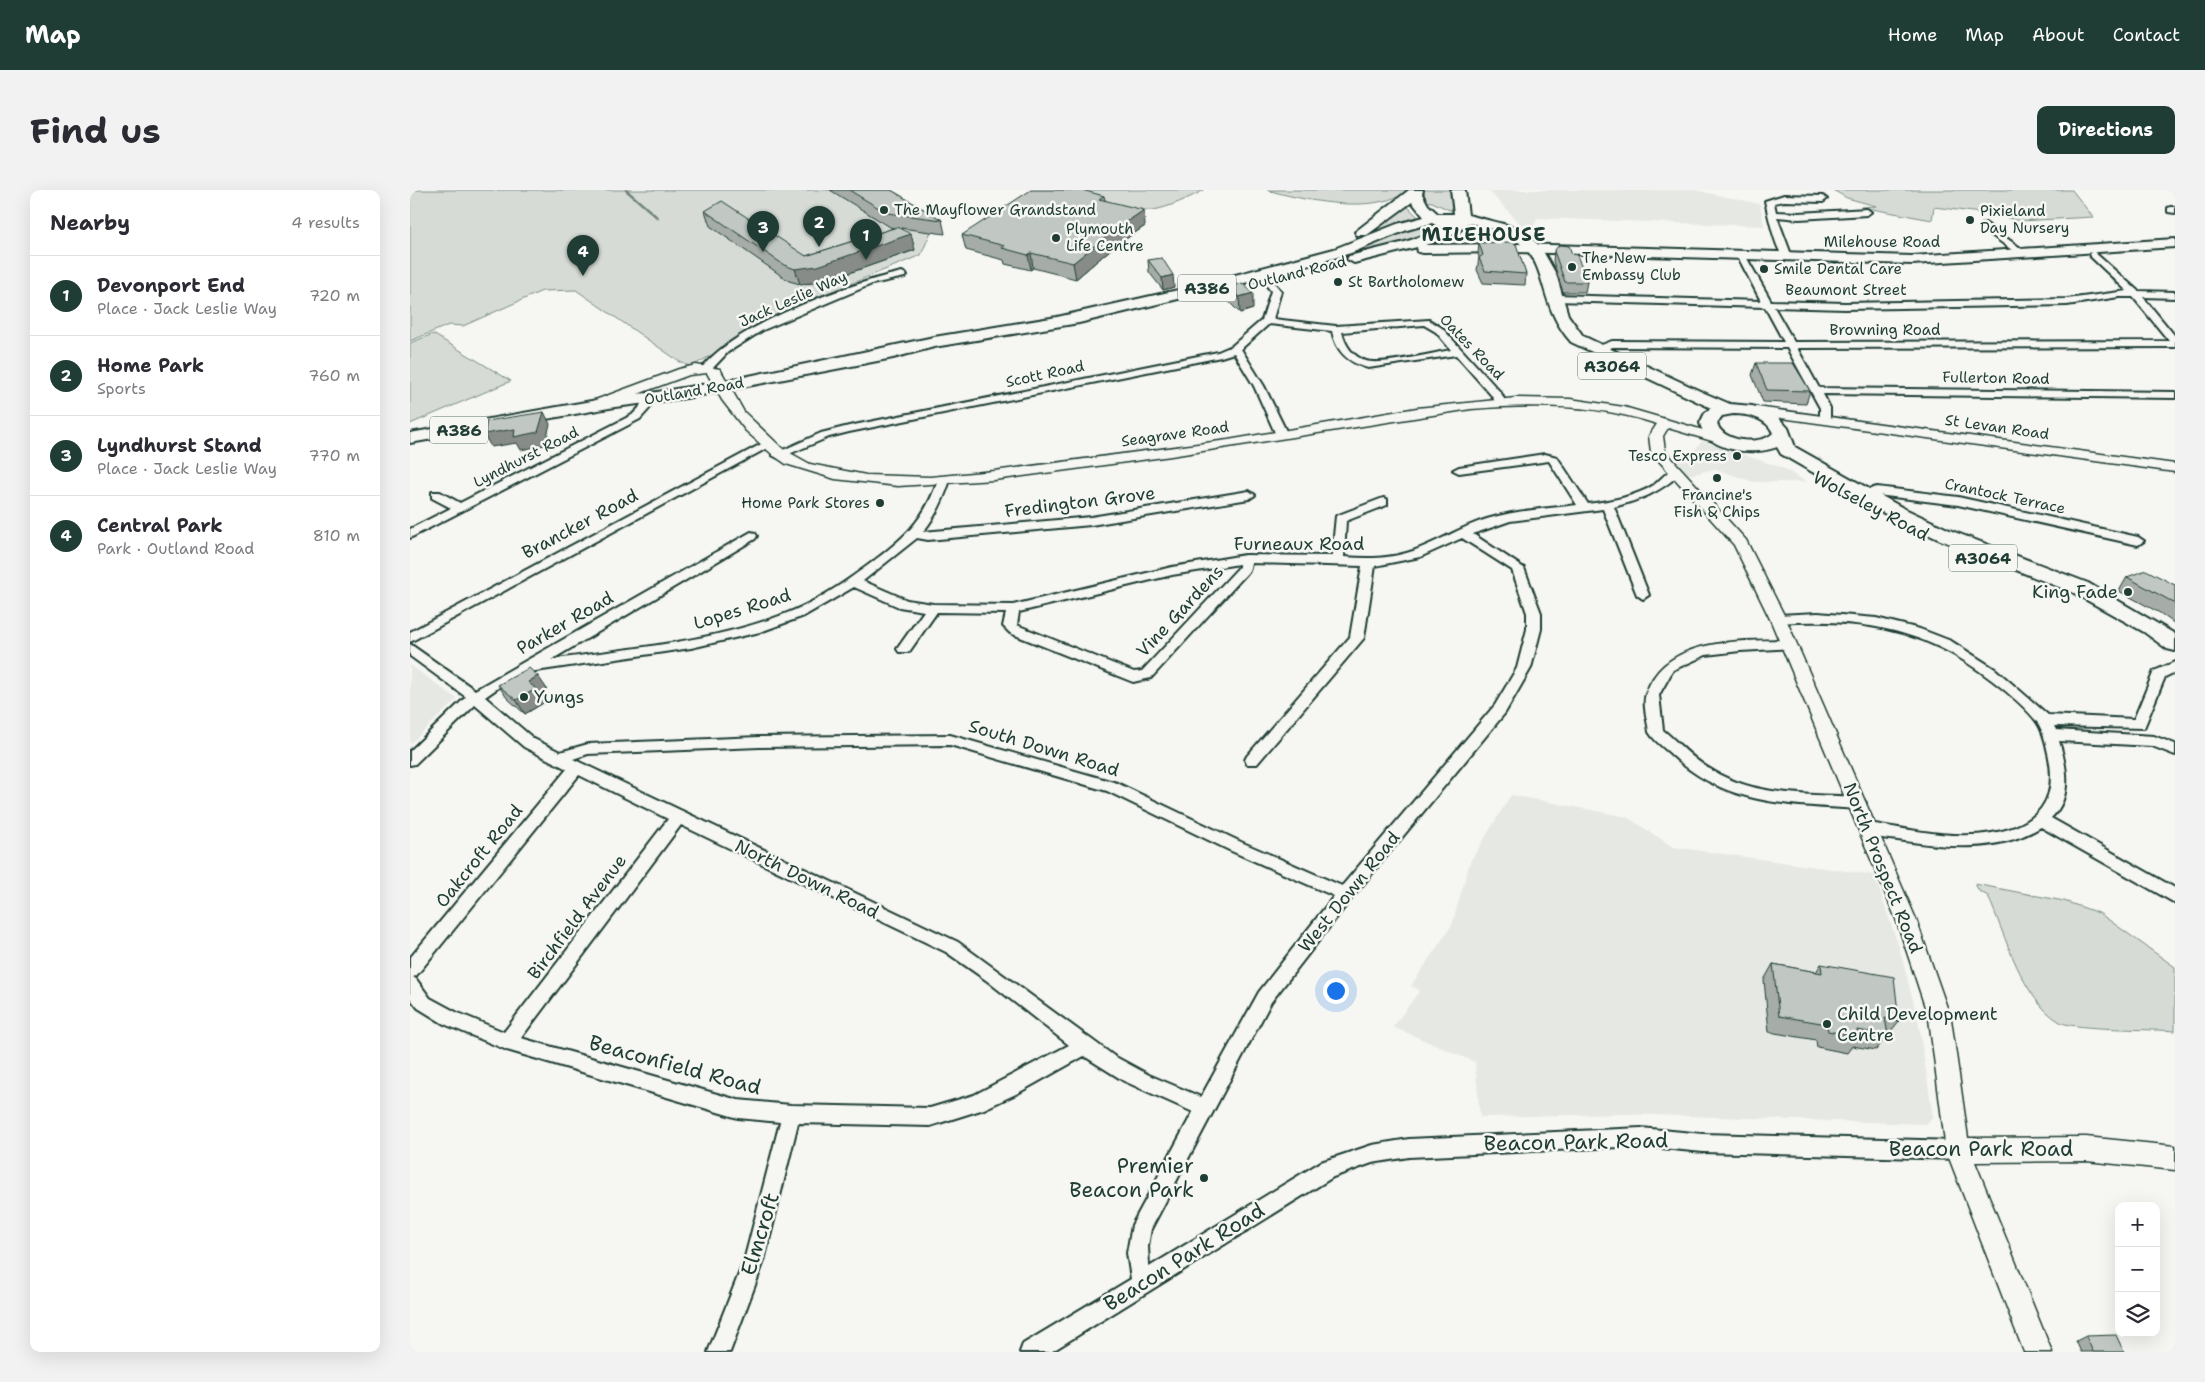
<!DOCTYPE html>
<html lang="en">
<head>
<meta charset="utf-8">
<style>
  body { margin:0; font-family:"Shantell Sans",sans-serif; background:#f2f2f3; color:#2b2b33 }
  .controls { position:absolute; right:15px; bottom:15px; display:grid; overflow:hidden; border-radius:10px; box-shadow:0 5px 20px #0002 }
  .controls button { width:45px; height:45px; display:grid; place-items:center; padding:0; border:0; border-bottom:1px solid #e1e1e2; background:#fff; color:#2b2b33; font:25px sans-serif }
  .you { position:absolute; left:925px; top:800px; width:18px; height:18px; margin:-12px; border:4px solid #fff; border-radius:50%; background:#1a73e8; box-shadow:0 0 0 8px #1a73e833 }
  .badge { display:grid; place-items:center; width:32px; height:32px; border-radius:50%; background:#1f3d34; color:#fff; font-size:16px; font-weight:700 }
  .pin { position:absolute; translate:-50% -41px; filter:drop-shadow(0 1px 2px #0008) }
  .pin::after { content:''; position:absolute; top:26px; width:18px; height:15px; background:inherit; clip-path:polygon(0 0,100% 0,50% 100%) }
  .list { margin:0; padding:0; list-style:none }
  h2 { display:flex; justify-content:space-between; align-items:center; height:65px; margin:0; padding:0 20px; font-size:21px }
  h2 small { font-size:16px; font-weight:400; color:#7c7c81 }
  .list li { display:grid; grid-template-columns:32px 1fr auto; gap:15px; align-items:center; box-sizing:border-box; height:80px; padding:0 20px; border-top:1px solid #e1e1e2 }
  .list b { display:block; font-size:19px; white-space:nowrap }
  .list p { margin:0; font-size:16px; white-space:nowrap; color:#7c7c81 }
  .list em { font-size:16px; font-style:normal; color:#7c7c81 }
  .icon { flex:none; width:28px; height:28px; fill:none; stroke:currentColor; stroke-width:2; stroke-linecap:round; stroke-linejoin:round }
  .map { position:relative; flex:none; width:1765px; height:1162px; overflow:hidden; border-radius:10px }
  header { display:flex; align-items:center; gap:30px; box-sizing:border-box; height:70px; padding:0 25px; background:#1f3d34; color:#fff }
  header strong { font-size:24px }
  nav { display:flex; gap:28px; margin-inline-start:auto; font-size:18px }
  .intro { display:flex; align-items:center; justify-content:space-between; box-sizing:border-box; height:120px; padding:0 30px }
  h1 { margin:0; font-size:35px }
  .button { padding:12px 22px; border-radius:10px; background:#1f3d34; color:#fff; font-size:18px; font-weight:700 }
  main { display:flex; gap:30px; padding:0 30px }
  aside { flex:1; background:#fff; border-radius:10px; box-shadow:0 5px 20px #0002 }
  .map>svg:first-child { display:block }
</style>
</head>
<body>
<header>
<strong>Map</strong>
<nav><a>Home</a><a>Map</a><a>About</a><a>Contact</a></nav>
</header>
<div class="intro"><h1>Find us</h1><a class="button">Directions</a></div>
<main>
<aside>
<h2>Nearby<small>4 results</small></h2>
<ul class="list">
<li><span class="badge">1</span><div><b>Devonport End</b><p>Place · Jack Leslie Way</p></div><em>720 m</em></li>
<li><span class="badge">2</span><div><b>Home Park</b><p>Sports</p></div><em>760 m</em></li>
<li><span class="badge">3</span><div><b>Lyndhurst Stand</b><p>Place · Jack Leslie Way</p></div><em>770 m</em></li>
<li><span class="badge">4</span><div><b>Central Park</b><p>Park · Outland Road</p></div><em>810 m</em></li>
</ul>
</aside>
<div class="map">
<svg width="1765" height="1162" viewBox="0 0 1765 1162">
  <rect width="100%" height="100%" fill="#f6f6f2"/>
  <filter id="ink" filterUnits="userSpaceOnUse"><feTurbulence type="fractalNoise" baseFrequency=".02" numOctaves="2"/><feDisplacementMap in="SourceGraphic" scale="10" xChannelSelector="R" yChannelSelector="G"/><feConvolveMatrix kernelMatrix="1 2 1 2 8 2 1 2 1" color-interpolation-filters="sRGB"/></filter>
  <g filter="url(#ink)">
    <!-- built -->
    <path fill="#e6e8e4" d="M1078,0h206l66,14 4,22 -227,-8 -6,17z
      M1292,251l81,27 23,14h-52l-39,-13 -27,6 -14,-17 19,-6z
      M0,475l47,34 -47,45z
      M1101,605l116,22 46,30 201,28 25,72 19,73 15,97 -6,7 -304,-10 -143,3 -5,-55 -82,-35 27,-37 -9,-4 41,-61 18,-63z"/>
    <!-- green -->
    <path fill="#d6dbd6" stroke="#7a8c85" d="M0,0h461l62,37 -12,28 -110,45 -8,7 -36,16 -76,44 -11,-5 -104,-72 -34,1 -79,35 -14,-1 -39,16z
      M653,0h141c-13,7 -36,18 -51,20 -20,2 -68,-14 -90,-20z
      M857,0h143l-10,10 -4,-3c-34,15 -94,3 -129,-7z
      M1014,0h28l4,23 -24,-11 -7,-1z
      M1423,0h239l21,27 -73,4 -24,-6 -62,-8 -2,13 -71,-13 15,-1 -29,-8z
      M996,15l13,13 -59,19 25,-15z
      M1017,34l14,7 -71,21 -67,15z
      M23,144l78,47 -101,43v-81z
      M1565,694l89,17 35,12 76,54v64c-21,-2 -101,-1 -115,-9 -38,-22 -55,-88 -72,-126l-9,-5z"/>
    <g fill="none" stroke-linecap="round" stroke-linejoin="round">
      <!-- stream -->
      <path stroke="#72847d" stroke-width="2.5" d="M216,0l32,28"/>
      <defs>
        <path id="minor" d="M1374,5l39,1 4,3 -4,3 -39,-1 -10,2 2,9 23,1 68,-4 4,3 -4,3 -68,4 -22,-2 15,40 -5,3c-11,-5 -19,-47 -22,-59z
          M1761,17h4v6l-7,-1v-4z
          M1575,33l41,29v4h-6l-38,-28 -1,-2z
          M1683,61l45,40 37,1v6l-32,-1 32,39v11l-378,1 22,40 356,4v6l-352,-4 7,14v11l-5,3 -5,-3v-11l-33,-60 -174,-1 -17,5 -5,-3 21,-8 172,1 -19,-35 -209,-6 -5,-3 5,-3 205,6 -24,-46 4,-3 4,3 26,46 74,2 222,-4 60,-8 -37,-35 -1,-2zM1709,107h14l36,44 -375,1 -20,-35 71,2 222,-4z
          M492,82l5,3 -2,2 -33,7 -109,46 -35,22 -18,19 -4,1 -5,-3c33,-44 147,-85 201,-97z
          M858,88l3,1 10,12 -8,28 63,7 93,-6 13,8 59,65 5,10 -1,2h-8l-5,-9 -36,-41 -88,13c-19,-5 -32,-16 -36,-37l-63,-7 -28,25 23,37 24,49 -2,2h-8l-2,-2 -22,-49 -20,-33 -13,4 -372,75 -20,5 -47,20 -4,1 -6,-3 49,-22 28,-7 369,-74 14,-6 30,-26 9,-29 -8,-10zM1014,135l12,7 15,18c-18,3 -71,16 -85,11 -14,-5 -21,-16 -24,-29z
          M238,206l5,3 -4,10 -9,10 -230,119v-9l41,-21 -19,-10v-6h8l20,11 172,-88 7,-7 5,-11z
          M357,251l6,3 -2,2 -361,196v-10z
          M1135,264l12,3 31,47c22,-3 47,-7 66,-19 8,-6 15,-18 26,-15v4c-22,19 -38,25 -66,33l35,88 -6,4 -6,-4 -34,-86 -93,12 -37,13 51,34 17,45v16l-10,39 -26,45 -154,186 -80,103 -120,227 -3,17 1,21 172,-105 51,-17 37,-6 232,-11 62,6 255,7 7,2 3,7 -3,7 -7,2 -255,-7 -62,-6 -232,11 -37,6 -39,14 -282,175h-31l3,-8 108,-65 -4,-26 5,-28 61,-113 -69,-31 -40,-25 -66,37 -34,16 -54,17 -132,-3 -34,138 -34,91h-22l36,-91 36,-139 -42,-4 -231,-68 -63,-26 -26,-16 -8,-10v-40l157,-189 -43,-22 -49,-42 -60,59 -5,1v-14l56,-54 -56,-41v-12l65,46 276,-158 4,1 2,3 -2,3 -204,121c77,-12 157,-17 231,-45 31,-11 59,-30 85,-49 35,-26 57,-44 71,-86l6,-3 6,3c-6,19 -14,36 -27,52l168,-15 158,-26 6,4 -6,4 -158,26 -163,15 -11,-2 -54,43 44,19 26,4 80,1 159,-38 73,-12 87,1 4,-40 47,-18 4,1v6l-41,16 -2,36c24,2 46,2 69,-6 25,-9 48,-24 74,-32 29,-9 60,-10 90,-14l-28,-44 -90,12 -6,-3 6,-3zM1052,348l50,32 15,43v16l-10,39 -22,37 -153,181 -101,-44 -124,-59 -167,-48 -191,2 -171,7 -28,8 -26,-13 -49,-42 17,-12 27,-13 162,-24 69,-16 44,-16 50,-29 45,20 25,4 -27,38 2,3h10l28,-40 69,1 -3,13 7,7 123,49 18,-4 98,-107 2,-8 111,3 -12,71 -103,119 -2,4 2,4h10l107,-126 11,-72 45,-9zM829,374v3l-97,104 -8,1 -117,-47 2,-13 153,-37zM540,555l157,46 122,59 105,46 -75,96 -58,105 -52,-22 -35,-19 -156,-114 -385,-183 15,-5 171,-7zM169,585l89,44 -164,213 -48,-20 -26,-14 -14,-19 -3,-2 3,-1zM271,635l265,127 40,28 83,65 -95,50 -44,13 -139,-3 -53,-5 -217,-62z
          M1467,297l81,10 180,40 6,4 -6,4 -180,-40 -81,-10 -13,3 -6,-4 2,-2z
          M1408,423l58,5 44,11 31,12 44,28 53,46 86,4 20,-48 21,-9v10l-10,5 -21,51 -90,-2 2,4 98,6 21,8v11l-23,-9 -93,-5c8,26 14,56 -8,77l124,70v15l-134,-76c-42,25 -90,21 -136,14 -14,-2 -29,-3 -43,-8l-2,-4 2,-4 6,-2c40,6 84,17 124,10 47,-8 67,-33 56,-80 -2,-10 -5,-23 -11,-31 -19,-25 -68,-61 -96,-74 -51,-25 -107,-29 -163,-25l-7,-4 7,-4z
          M1379,450l5,2 2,3 -2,3 -54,3 -34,4 -33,15 -14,25 4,35c16,13 29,29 47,39 43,28 99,25 148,28l5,2 3,4 -3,4 -5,2c-69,-5 -131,-3 -185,-53 -7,-7 -19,-15 -24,-24 -1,-10 -7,-28 -3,-38 18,-57 95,-53 143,-54z"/>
        <path id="tertiary" d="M286,175l24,4 24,43 39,37 27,15 56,11 64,2 64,-6 234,-31 189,-32 99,-10 54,1 54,8 110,32 2,3 -2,3 -5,1 -61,-18 -5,8 2,15 81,89 40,79 130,300 35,100 17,119 118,-1 89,9v24l-89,-9 -111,1 77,190h-28l-78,-202 -17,-131 -33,-100 -126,-300 -36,-74 -83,-93 -2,-16 8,-12c-60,-20 -123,-20 -186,-15l-300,47 -177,24 -96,6 -63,-7 -49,-15 -13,-9 -27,-24 -24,-31 -15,-27 -18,2 -89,33h-10l-2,-3 2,-3 89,-33z
          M1339,216l426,58v8l-431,-59 -2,-3 2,-3z"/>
        <path id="secondary" d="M1765,49v8l-263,17 -395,-12 -6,-4 6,-4 395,12z"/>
        <path id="primary" d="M999,0h14l-1,4 6,11 10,9h16l-3,-24h14l3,25 39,10 21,11 12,10 16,28 12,41 15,21 119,56 28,12 22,2 23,8 13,14 7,19 108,61 49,23 136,52 87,51v17l-8,-2 -23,-17 -70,-39 -136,-54 -49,-23 -108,-62 -4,-7c-22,9 -71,5 -77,-24l5,-10 6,-5 -140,-66c-46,-53 -8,-102 -103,-119l-11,10 -32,12 85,-1 7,4 -7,4 -87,1 -5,-1 -1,-5 -63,16 -7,-4 2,-3 56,-14 38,-13 -11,-6 -25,7 -56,23 -82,24 -190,46 -145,24 -41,11 -207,40 -71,9 -205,36v-10l221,-39 20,-1 69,-11 214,-45 123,-20 121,-27 156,-41 63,-25 27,-7 -12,-15 -45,33h-10l-2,-3zM1323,224c15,0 34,4 40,19 -12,13 -52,9 -56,-10l5,-7z"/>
      </defs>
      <!-- minor casing -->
      <use href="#minor" stroke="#1f3d34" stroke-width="4"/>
      <!-- tertiary casing -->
      <use href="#tertiary" stroke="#1f3d34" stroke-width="3"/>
      <!-- secondary casing -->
      <use href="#secondary" stroke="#1f3d34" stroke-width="4"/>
      <!-- primary casing -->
      <use href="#primary" stroke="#1f3d34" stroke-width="4"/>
      <!-- minor -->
      <use href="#minor" fill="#f6f6f2" fill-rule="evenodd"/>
      <!-- tertiary -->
      <use href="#tertiary" fill="#f6f6f2" fill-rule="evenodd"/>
      <!-- secondary -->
      <use href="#secondary" fill="#f6f6f2" fill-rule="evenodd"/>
      <!-- primary -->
      <use href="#primary" fill="#f6f6f2" fill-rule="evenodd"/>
    </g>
    <!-- wall -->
    <path fill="#a6aca8" stroke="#1f3d34" d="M420,0h61l51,30 3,14 -44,-6 14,22 -92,32 -23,2 -11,-3 -79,-55 -5,-15 101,45 88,-28 -4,-1z
      M694,6l1,4 40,26 -34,23 -35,30 -43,-11 -2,2 -26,-6 -1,-4 -38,-10 -4,-15z
      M1069,53l47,31 -1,11 -42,-2 -6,-13 2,-13 -1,-3z
      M1144,61l18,3 15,28 -2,10h-22l-10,-31z
      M738,70l26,27 -11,3 -14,-18z
      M819,97l24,22 -13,4 -10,-10z
      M1346,173l54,28 -4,13 -43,-2 -11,-27z
      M1717,387l48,8v39l-15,-11 -41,-22z
      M88,495l49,4 -7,4 5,9 -20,12 -18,-16z
      M1363,774l43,8 5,-8 78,57 -23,29 -24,-4 -5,7 -30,-6 -1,-7 -47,-8 -5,-52z
      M1676,1146l38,16h-43l-5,-11z"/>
    <!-- shaded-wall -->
    <path fill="#878c88" stroke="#1f3d34" d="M734,20l1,16 -34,23 -35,30 -3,-16 36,-29z
      M501,44l4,16 -92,32 -23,2 -5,-15z
      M621,63l2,15 -2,2 -3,-15z
      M763,85l1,12 -11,3 -1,-12z
      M843,103v16l-13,4 -1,-16z
      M134,222l6,12 -5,21 -24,5 -4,-7 -26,4 -7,-13z
      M128,486l9,13 -7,4 5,9 -20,12 -9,-14 12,-18z"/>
    <!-- building -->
    <path fill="#c1c8c3" stroke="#1f3d34" d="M439,0h42l51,30 -55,-7z
      M621,0h51l22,6 -5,3 45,11 -35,24 -36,29 -42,-10 -3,2 -26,-7 3,-2 -43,-11z
      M312,11l84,55 91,-29 14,7 -93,32 -23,3 -11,-4 -79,-54z
      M1100,52l6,2 10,30 -41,-3 -6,-13 4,-3 -4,-12z
      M1149,55l10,1 3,8 5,1 10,27h-22l-11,-31z
      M752,68l11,17 -11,3 -14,-18z
      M832,93l11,10 -14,4 -10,-10z
      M1346,173h37l17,28 -43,-1z
      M134,222l-6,20 -24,5 1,-8 -31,5 3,-13z
      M1736,380l29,15v19l-6,-4 -42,-23z
      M119,478l9,8 -10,6 8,7 -20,11 -18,-15z
      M1363,774l49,9 -1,-9 73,13 5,44 -14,-3 3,17 -31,-5 1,7 -30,-6 -1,-7 -48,-8z
      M1706,1145l8,17h-31l-7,-16z"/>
  </g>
  <!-- markers -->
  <g fill="#1f3d34" stroke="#f6f6f2" stroke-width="2">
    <circle cx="474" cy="20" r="5"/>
    <circle cx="1560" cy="30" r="5"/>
    <circle cx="646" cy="48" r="5"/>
    <circle cx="1162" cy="77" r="5"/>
    <circle cx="1354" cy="79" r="5"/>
    <circle cx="928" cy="92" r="5"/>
    <circle cx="1327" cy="266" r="5"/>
    <circle cx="1307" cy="288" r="5"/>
    <circle cx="470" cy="313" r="5"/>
    <circle cx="1718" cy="402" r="5"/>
    <circle cx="114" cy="507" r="5"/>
    <circle cx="1417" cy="834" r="5"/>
    <circle cx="794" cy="988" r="5"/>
  </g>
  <g text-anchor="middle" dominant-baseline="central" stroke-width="5" stroke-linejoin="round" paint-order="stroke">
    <!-- far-poi labels -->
    <g font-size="15" fill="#1f3d34" stroke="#f6f6f2" text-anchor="start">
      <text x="484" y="20">The Mayflower Grandstand</text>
      <text x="1570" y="21">Pixieland<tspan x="1570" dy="17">Day Nursery</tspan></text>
      <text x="656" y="39">Plymouth<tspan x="656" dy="17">Life Centre</tspan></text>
      <text x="1172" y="68">The New<tspan x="1172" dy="17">Embassy Club</tspan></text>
      <text x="1364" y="79">Smile Dental Care</text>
      <text x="938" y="92">St Bartholomew</text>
      <text x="1317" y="266" text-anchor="end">Tesco Express</text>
      <text x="1307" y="305" text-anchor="middle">Francine's<tspan x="1307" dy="17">Fish &amp; Chips</tspan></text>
      <text x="460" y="313" text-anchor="end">Home Park Stores</text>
    </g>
    <!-- far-street labels -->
    <g font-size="15" fill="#1f3d34" stroke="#f6f6f2">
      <text x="1472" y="52">Milehouse Road</text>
      <text transform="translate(887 83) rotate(-14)">Outland Road</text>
      <text x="1436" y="100">Beaumont Street</text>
      <text transform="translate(383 109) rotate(-24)">Jack Leslie Way</text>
      <text x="1475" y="140">Browning Road</text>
      <text transform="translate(1062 157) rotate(46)">Oates Road</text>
      <text transform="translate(635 184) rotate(-12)">Scott Road</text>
      <text transform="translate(1586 188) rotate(1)">Fullerton Road</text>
      <text transform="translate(284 201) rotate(-10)">Outland Road</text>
      <text transform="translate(1587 237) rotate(8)">St Levan Road</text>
      <text transform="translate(765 244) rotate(-8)">Seagrave Road</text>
      <text transform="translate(116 267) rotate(-27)">Lyndhurst Road</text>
      <text transform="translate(1595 306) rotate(12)">Crantock Terrace</text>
    </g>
    <!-- shield labels -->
    <g fill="#f6f6f2" stroke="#60746d" stroke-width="1">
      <rect x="768" y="84.5" width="58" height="27" rx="4"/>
      <rect x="1168" y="162.5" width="68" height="27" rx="4"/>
      <rect x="20" y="226.5" width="58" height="27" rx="4"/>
      <rect x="1539" y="354.5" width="68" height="27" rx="4"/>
    </g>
    <g font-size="16" font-weight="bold" fill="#1f3d34">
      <text x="797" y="98">A386</text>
      <text x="1202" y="176">A3064</text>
      <text x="49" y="240">A386</text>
      <text x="1573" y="368">A3064</text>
    </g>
    <!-- street labels -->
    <g font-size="18" fill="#1f3d34" stroke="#f6f6f2">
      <text transform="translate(670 312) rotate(-7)">Fredington Grove</text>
      <text transform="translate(1461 316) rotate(28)">Wolseley Road</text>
      <text transform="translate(170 334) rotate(-28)">Brancker Road</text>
      <text x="889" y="354">Furneaux Road</text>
      <text transform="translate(332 419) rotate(-17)">Lopes Road</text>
      <text transform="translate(770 421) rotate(-47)">Vine Gardens</text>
      <text transform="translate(155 433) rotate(-30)">Parker Road</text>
      <text transform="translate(634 558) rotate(17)">South Down Road</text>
      <text transform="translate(69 666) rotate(-51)">Oakcroft Road</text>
      <text transform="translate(1473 678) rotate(68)">North Prospect Road</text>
      <text transform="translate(397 689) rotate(26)">North Down Road</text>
      <text transform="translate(939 702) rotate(-51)">West Down Road</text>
      <text transform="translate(167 727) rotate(-53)">Birchfield Avenue</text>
    </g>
    <!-- poi labels -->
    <g font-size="18" fill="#1f3d34" stroke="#f6f6f2" text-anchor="start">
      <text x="1708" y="402" text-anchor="end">King Fade</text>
      <text x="124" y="507">Yungs</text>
      <text x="1427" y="824">Child Development<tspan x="1427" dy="21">Centre</tspan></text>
    </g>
    <!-- far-district labels -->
    <g font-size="19" font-weight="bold" letter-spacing="1" fill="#1f3d34" stroke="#f6f6f2">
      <text x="1074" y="44">MILEHOUSE</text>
    </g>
    <!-- near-street labels -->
    <g font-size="21" fill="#1f3d34" stroke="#f6f6f2">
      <text transform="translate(265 875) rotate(15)">Beaconfield Road</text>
      <text transform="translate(1166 952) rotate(-1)">Beacon Park Road</text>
      <text x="1571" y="959">Beacon Park Road</text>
      <text transform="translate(350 1044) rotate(-73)">Elmcroft</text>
      <text transform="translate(774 1067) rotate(-32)">Beacon Park Road</text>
    </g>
    <!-- near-poi labels -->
    <g font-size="21" fill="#1f3d34" stroke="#f6f6f2" text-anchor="end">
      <text x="784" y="976">Premier<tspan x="784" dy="24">Beacon Park</tspan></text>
    </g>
  </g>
</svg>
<div class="controls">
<button>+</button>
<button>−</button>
<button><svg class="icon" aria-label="layers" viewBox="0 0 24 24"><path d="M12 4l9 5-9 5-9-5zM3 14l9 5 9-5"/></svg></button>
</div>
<div class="you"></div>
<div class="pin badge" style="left:456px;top:70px">1</div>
<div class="pin badge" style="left:409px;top:57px">2</div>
<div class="pin badge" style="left:353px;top:62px">3</div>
<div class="pin badge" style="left:173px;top:86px">4</div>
</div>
</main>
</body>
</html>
